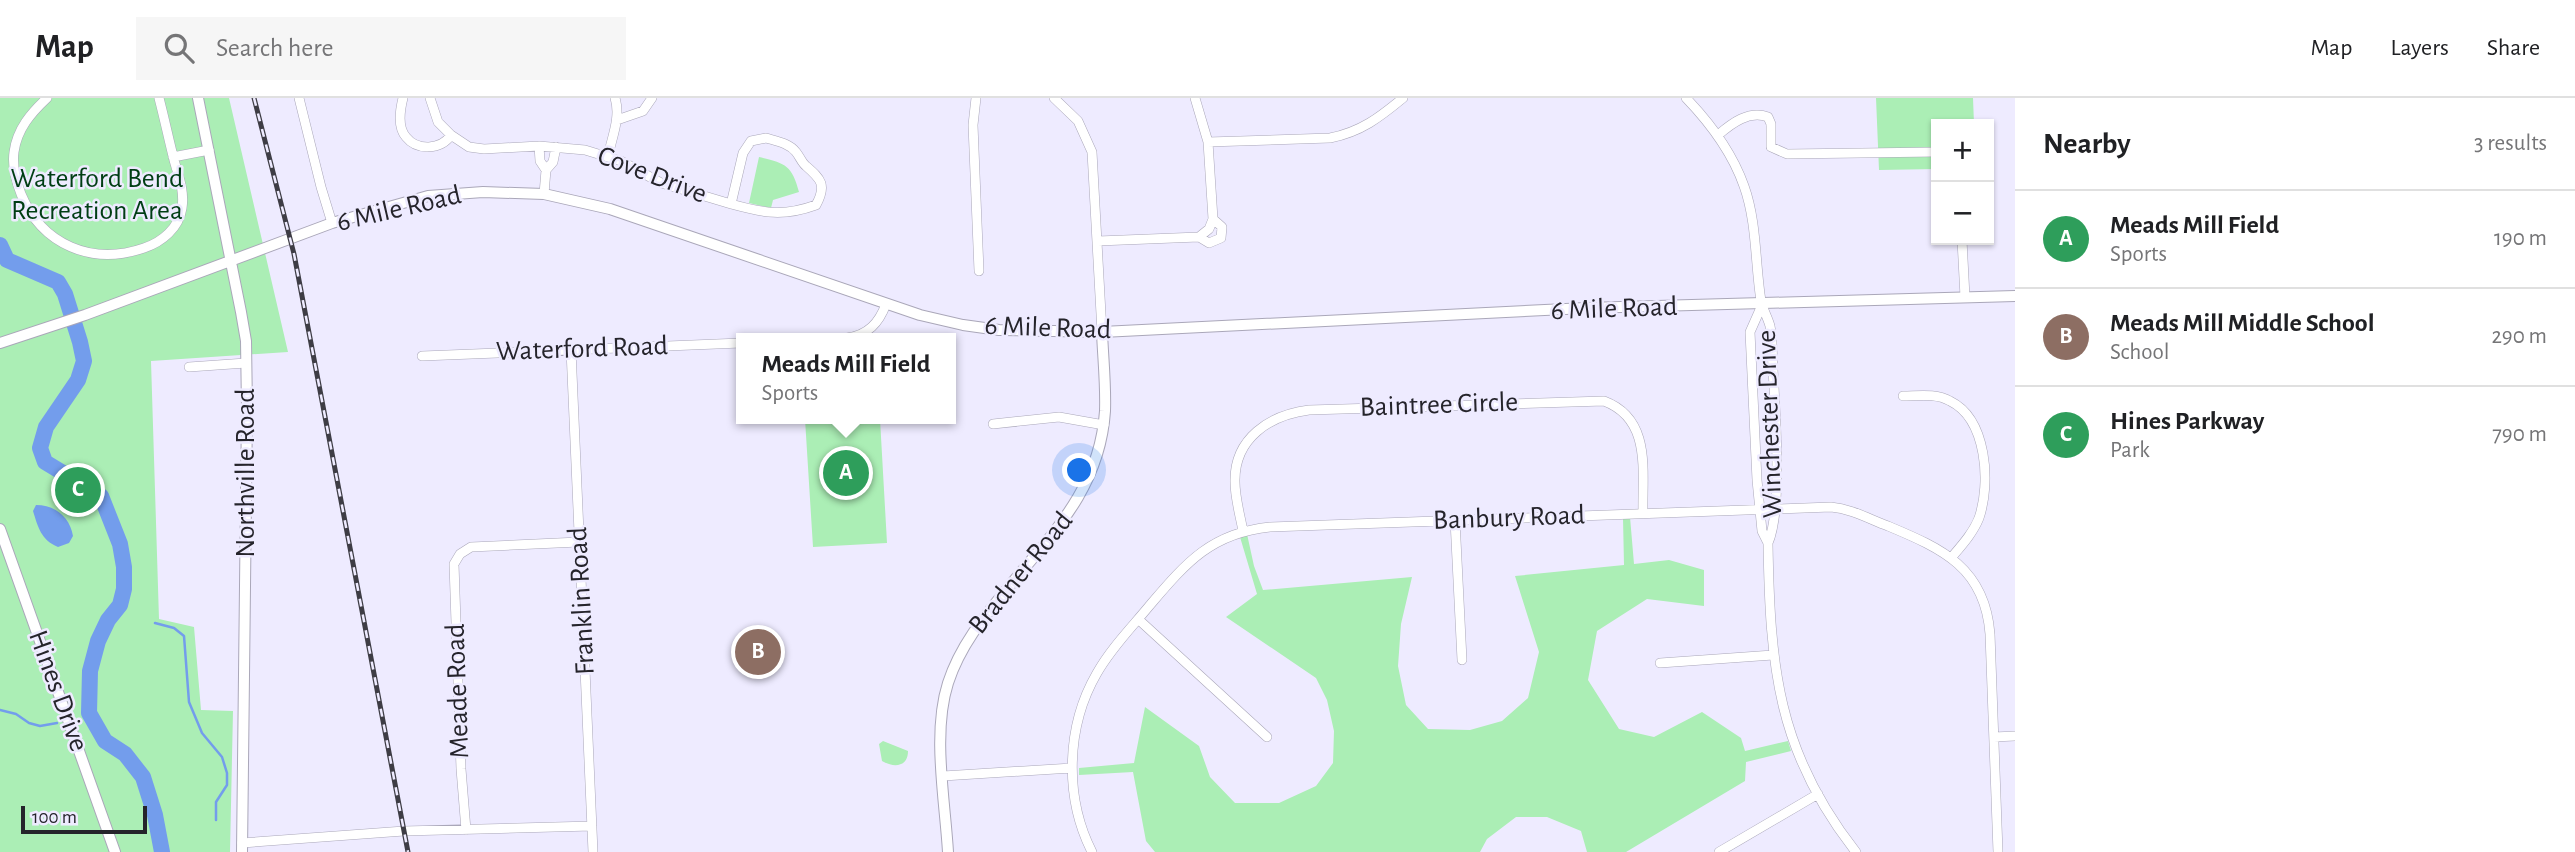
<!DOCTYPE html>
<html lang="en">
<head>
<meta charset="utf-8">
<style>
  body { margin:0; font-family:"Alegreya Sans",sans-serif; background:#f6f6f6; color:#202124 }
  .controls { position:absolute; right:21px; top:21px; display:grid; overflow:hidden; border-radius:0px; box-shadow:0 2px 5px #0004 }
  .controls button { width:63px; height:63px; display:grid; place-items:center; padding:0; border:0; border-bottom:2px solid #e0e0e0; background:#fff; color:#202124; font:35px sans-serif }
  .scale { position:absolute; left:21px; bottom:18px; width:126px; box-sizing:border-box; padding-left:7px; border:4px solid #25242b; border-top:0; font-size:19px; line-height:24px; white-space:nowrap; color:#25242b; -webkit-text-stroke:5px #eeebff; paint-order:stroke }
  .you { position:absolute; left:1080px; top:373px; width:24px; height:24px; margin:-18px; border:5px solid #fff; border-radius:50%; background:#1a73e8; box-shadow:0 0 0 10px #1a73e833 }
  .badge { display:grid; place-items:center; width:46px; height:46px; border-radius:50%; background:#5d7324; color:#fff; font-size:23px; font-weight:700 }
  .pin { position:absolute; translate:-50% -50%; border:4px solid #fff; box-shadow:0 2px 7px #0006 }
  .popup { position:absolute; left:736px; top:235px; width:220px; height:91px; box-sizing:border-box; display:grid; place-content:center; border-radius:0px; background:#fff; filter:drop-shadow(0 2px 5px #0005); font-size:23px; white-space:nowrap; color:#757577 }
  .popup b { font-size:26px; color:#202124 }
  .popup::after { content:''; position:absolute; left:50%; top:100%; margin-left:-14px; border:14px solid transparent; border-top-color:#fff }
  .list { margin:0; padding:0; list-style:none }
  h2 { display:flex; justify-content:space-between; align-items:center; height:91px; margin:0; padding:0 28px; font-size:30px }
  h2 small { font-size:23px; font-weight:400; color:#757577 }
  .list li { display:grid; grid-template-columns:46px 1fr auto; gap:21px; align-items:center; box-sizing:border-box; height:98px; padding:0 28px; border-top:2px solid #e0e0e0 }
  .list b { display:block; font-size:26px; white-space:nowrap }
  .list p { margin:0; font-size:23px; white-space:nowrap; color:#757577 }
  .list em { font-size:23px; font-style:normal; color:#757577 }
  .icon { flex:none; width:38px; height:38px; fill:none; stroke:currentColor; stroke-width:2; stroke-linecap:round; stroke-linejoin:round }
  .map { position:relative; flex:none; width:2015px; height:754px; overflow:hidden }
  header { display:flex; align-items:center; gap:42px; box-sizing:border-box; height:98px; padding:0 35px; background:#fff; border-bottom:2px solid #e0e0e0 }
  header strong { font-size:33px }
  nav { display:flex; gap:38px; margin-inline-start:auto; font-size:24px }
  .search { width:490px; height:63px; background:#f6f6f6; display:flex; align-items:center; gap:18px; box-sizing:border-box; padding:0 24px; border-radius:0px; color:#757577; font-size:26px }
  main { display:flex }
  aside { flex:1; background:#fff }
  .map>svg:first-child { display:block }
</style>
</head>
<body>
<header>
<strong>Map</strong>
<div class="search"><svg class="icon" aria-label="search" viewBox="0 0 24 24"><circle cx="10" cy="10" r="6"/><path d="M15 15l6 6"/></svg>Search here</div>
<nav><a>Map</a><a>Layers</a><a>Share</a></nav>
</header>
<main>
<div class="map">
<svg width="2015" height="754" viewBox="0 0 2015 754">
  <rect width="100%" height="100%" fill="#eeebff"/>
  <!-- green -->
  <path fill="#abeeb5" d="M0,0h229l59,254 -137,9 8,258 35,8 7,83 32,1 -3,141h-230z
    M1876,0h97l1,26h-38v45l-57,1z
    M759,59c26,6 33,8 40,35l-26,8 -2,8 -22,-5z
    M805,321h75l7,124 -74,4z
    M1630,419l4,47 35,-4 35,10v36l-57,-7 -50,32 -9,49 31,49 35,8 48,-25 39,26 4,13 43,-10 3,10 -45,11 -1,19 -119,71h-39l-6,-21 -34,-14h-31l-29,22 -7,13h-325l-9,-11 -13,-69 -54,3v-7l55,-5 11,-56 54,39 11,31 25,26h44l37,-17 17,-23 1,-32 -7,-31 -11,-22 -90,-61 31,-23 -17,-57 7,-3 7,32 9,24 149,-13 -11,47 -3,42 8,39 22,24 42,1 32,-9 26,-23 11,-46 -24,-76 109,-11 -1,-47z
    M883,643l25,10c0,16 -14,17 -26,10l-3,-17z"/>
  <!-- water -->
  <path fill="#739dec" d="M36,407c19,0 34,12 37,31l-4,7 -11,4c-17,-7 -20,-20 -25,-36z"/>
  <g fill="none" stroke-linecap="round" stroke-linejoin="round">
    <!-- stream -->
    <path stroke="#739dec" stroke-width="2.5" d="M155,525l19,5 10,8 5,66 13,31 20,24 5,16v12l-11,17v18
      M0,612l16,4 13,9 11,3 17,-3"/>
    <!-- river -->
    <path stroke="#739dec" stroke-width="16" d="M0,147l7,15 51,22 7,12 15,48 4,19 -6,19 -32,47 -6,21 5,14 56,34 19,48 4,23v22l-4,16 -12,15 -10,21 -8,30 -1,42 16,28 20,13 18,23 12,38 7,37"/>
    <defs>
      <path id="minor" d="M47,0c-16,15 -30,31 -33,54 -2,14 2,29 7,42 21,51 71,72 123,54 18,-6 35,-20 38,-40 3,-19 -5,-35 -9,-52 -5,-20 -9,-39 -14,-58
        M299,0l22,89 11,36
        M403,0c-3,12 -6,29 3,39 11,14 35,13 45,-2
        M430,0l8,24 13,13 18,12 15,2 55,-3 46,4 36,11 40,22 70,21
        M976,0l-3,27 6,146
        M1054,0l24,23 14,31 10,180
        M1686,0c25,26 46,54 58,88 13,36 11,77 17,115 2,9 7,17 9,25 3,14 2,29 3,43 2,40 10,140 -5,174l-6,-12 -5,-51 -7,-148 12,-27
        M617,22l26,-9 9,-13
        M1718,37c14,-12 31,-25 50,-18l3,7v23l16,7 149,-2
        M766,40c10,3 23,5 30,14 4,5 6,11 10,14 15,13 21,19 10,39 -33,12 -52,8 -85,-1l12,-51 8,-12z
        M1208,44l122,-4c31,-6 50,-21 73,-40
        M539,48l1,15 6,9 7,-8 3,-15
        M608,58c4,-19 13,-39 7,-58
        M173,59l36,-7
        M544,96l2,-24
        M1199,139l10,6 12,-5 1,-11 -9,-8
        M1962,142l3,57
        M1098,143l101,-4 10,-8 4,-10 -5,-77 -13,-44
        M847,240c21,-3 32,-15 39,-34
        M571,252l22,502
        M422,258l319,-13
        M189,269l57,-4
        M1903,298c15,0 33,-3 47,5 37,18 41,82 29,117 -6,15 -17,27 -28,40
        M993,326l66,-7 45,8
        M1455,422l7,140
        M1243,433c-3,-16 -8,-33 -8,-49 -1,-44 35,-67 74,-72l295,-9c48,18 38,70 39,112
        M1768,445c2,122 9,209 88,309
        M1138,521l129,118
        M1660,565l113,-8
        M1994,639l21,-1
        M943,678l129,-8
        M466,732l-5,-61 -7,-205 6,-10 11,-7 108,-5
        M242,745l162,-12 188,-5
        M1092,754c-28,-55 -26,-126 5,-179 14,-25 35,-46 53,-68 36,-42 61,-72 120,-78l561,-20c21,2 38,12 57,19 55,23 97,42 102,108l8,218
        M1719,754l99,-58"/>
      <path id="tertiary" d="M198,0l43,214 5,29 1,68 -5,443
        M0,245l85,-28 247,-92 96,-27 55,-4 61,2 66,15 310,106 43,10 36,5 103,2 484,-24 429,-12
        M0,431l115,323
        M948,754c-3,-52 -16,-119 0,-169 12,-37 35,-65 59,-94 46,-56 93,-101 98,-178 1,-26 -2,-53 -3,-79"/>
    </defs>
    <!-- minor casing -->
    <use href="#minor" stroke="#aaa7b9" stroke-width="10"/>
    <!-- tertiary casing -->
    <use href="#tertiary" stroke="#aaa7b9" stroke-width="12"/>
    <!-- minor -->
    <use href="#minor" stroke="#fff" stroke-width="9"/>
    <!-- tertiary -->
    <use href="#tertiary" stroke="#fff" stroke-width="10"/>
    <defs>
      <path id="rail" d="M254,0l40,156 114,598"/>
    </defs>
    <!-- rail casing -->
    <use href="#rail" stroke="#3e3d45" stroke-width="5"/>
    <!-- rail -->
    <use href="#rail" stroke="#eeebff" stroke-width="2.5" stroke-dasharray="8" stroke-linecap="butt"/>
  </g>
  <g text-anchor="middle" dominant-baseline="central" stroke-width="5" stroke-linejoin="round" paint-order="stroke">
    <!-- street labels -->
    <g font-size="28" fill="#25242b" stroke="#eeebff">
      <text transform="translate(652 77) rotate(21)">Cove Drive</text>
      <text transform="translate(399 111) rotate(-13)">6 Mile Road</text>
      <text transform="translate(1614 211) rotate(-2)">6 Mile Road</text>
      <text transform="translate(1048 230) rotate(2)">6 Mile Road</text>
      <text transform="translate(582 251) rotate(-2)">Waterford Road</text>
      <text transform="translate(1439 307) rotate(-2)">Baintree Circle</text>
      <text transform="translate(1770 326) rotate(-92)">Winchester Drive</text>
      <text transform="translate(246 375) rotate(-90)">Northville Road</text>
      <text transform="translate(1509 420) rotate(-2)">Banbury Road</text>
      <text transform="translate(1021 475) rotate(-51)">Bradner Road</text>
      <text transform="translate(582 503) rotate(-93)">Franklin Road</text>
      <text transform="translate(58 593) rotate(70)">Hines Drive</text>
      <text transform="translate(458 593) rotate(-92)">Meade Road</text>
    </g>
    <!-- park labels -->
    <g font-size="28" fill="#003e14" stroke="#eeebff">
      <text x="97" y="81">Waterford Bend<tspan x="97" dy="32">Recreation Area</tspan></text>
    </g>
  </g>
</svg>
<div class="controls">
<button>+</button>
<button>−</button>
</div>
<div class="scale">100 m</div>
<div class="you"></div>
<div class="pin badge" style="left:846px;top:375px;background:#2e9e5b">A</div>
<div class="popup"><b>Meads Mill Field</b>Sports</div>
<div class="pin badge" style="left:758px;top:554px;background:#8d6e63">B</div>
<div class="pin badge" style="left:78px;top:392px;background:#2e9e5b">C</div>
</div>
<aside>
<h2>Nearby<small>3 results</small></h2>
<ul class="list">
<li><span class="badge" style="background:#2e9e5b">A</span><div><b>Meads Mill Field</b><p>Sports</p></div><em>190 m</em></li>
<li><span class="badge" style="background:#8d6e63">B</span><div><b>Meads Mill Middle School</b><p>School</p></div><em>290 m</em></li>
<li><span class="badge" style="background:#2e9e5b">C</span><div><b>Hines Parkway</b><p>Park</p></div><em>790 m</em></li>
</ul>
</aside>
</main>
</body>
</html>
